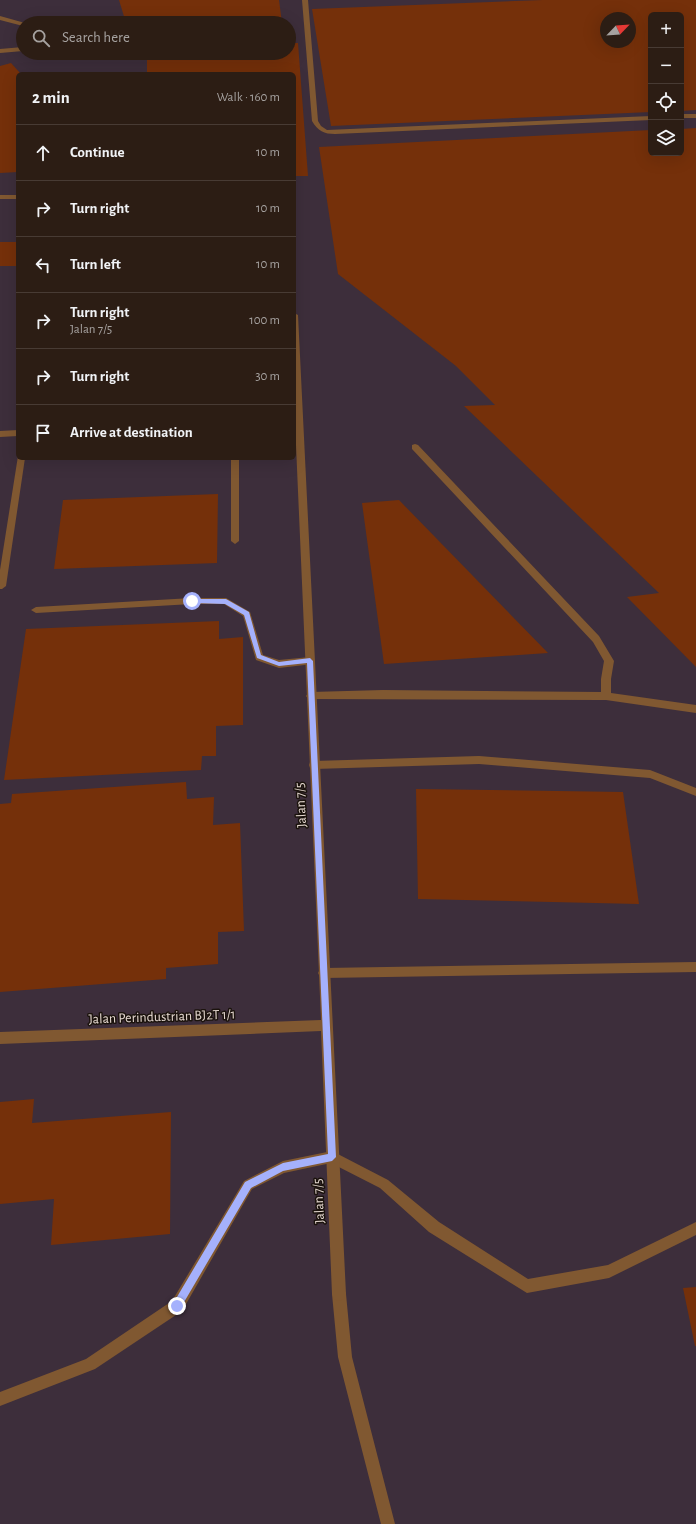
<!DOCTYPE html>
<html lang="en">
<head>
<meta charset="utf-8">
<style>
  body { margin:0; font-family:"Alegreya Sans",sans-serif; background:#382a22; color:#f1f3f6 }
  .controls { position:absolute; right:12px; top:12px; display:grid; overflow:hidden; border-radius:6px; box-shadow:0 4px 16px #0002 }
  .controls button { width:36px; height:36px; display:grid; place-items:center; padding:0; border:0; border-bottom:1px solid #483b34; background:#2c1d14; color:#f1f3f6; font:20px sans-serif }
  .compass { position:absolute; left:600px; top:12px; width:36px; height:36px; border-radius:50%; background:#2c1d14; box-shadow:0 4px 16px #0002; rotate:65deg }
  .stop { position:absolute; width:12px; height:12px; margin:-9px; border:3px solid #a5b1fc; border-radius:50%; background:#fff }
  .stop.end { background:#a5b1fc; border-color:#fff; box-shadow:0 1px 4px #0008 }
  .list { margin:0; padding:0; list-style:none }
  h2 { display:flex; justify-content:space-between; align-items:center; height:52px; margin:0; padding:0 16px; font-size:17px }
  h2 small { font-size:13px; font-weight:400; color:#a6a2a0 }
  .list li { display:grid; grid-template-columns:26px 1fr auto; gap:12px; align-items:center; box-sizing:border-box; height:56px; padding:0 16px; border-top:1px solid #483b34 }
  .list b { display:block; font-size:15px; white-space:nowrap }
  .list p { margin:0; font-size:13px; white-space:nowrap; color:#a6a2a0 }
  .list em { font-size:13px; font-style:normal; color:#a6a2a0 }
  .icon { flex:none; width:22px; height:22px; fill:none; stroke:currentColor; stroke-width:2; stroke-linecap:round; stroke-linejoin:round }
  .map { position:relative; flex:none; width:696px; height:1524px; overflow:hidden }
  .search { position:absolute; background:#2c1d14; box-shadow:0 4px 16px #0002; left:16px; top:16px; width:280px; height:44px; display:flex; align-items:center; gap:10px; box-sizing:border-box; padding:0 14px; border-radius:22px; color:#a6a2a0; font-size:15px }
  .panel { position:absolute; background:#2c1d14; box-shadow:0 4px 16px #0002; left:16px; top:72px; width:280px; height:388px; border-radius:6px }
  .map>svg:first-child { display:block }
</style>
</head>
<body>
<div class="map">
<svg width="696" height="1524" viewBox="0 0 696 1524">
  <rect width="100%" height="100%" fill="#3b271b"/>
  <!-- industrial -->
  <path fill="#3d2e3b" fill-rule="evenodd" d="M0,0h696v1524h-696zM651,15h30v138h-30zM606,18h24v24h-24zM23,23h266v30h-266zM18,74h276v384h-276z"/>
  <!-- building -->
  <path fill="#75300a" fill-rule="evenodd" d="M119,0h160l3,23h-156z
    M543,0h153v110l-15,1v-96h-30v97l-320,14 -19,-117zM606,18h24v24h-24z
    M289,43h9l10,133h-14v-102h-147v-21h142z
    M11,63l10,11h-3v98l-18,1v-107z
    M696,128v539l-69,-70 32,-4 -195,-187 31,-1 -39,-39 -118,-92 -19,-127 332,-17v23h30v-24z
    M0,242h18v24h-18z
    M218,494l-1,69 -163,6 9,-69z
    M399,500l149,153 -164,11 -22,-161z
    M219,621v18l24,-2v88l-27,1v30h-14l-1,14 -197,10 22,-151z
    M186,782l1,17 27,-2 -1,28 27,-2 4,108 -26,1v32l-52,4v11l-166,13v-188l11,-1 1,-9z
    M416,789l207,3 16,112 -221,-5z
    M34,1099l-2,24 139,-11 -1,122 -119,11 3,-46 -54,5v-102z
    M696,1287v59h-1l-12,-58z"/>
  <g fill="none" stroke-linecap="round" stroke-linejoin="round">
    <!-- lane -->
    <path fill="#805831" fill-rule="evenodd" d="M302,0h6l10,121 3,5 6,4 324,-14v4l-316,14c-11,0 -17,-3 -23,-13z
      M0,16l25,7h-2v3l-23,-6z
      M23,47v4l-23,2v-4z
      M681,114h15v4h-15z
      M415,444l3,1 181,191 15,25 -3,18v14l85,12v8l-90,-13 -298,-1 -2,-3 2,-3 3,-1 72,-2 218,2v-13l3,-18 -11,-19 -181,-193v-4z
      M18,456v2h7l-19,128 -4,3h-2v-19z
      M231,458h8v83l-4,3 -4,-3z
      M192,598h34l24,14 13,43 16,5 31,-3 3,1 2,3 -2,3 -34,4 -23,-8 -13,-44 -19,-12h-32l-156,9 -5,-3 5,-3z
      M479,756l171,14 46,18v8l-46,-18 -171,-14 -165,5 -4,-1 -1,-3 1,-3 4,-1z
      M696,962v10l-372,6 -4,-1 -2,-4 2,-4 4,-1z
      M332,1151l56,29 51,42 89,57 80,-14 88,-43v13l-87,43 -82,15 -98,-61 -49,-44 -49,-25 -47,10 -32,16 -70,122 -87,58 -95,37v-14l86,-33 86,-58 72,-120 39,-20z
      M339,1287l5,2 2,5 6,63 43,167h-14l-43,-167 -6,-63 2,-5z"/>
    <!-- street -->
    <path fill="#805831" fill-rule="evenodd" d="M0,195h18v4h-18z
      M294,313l4,2 48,979 -2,5 -5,2 -5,-2 -2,-5 -11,-263 -321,13v-12l321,-12 -27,-621z
      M18,430v6l-18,1v-6z"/>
  </g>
  <!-- route -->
  <path fill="#a5b1fc" d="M192,599h34l23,13 12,43 18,7 31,-4 3,3 23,496 -4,4 -49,10 -32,17 -71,121 -3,1 -3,-1 -1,-3 1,-4 71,-120 38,-19 45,-9 -21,-491 -28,3 -22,-8 -13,-43 -19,-11 -33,-1 -3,-2z"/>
  <g text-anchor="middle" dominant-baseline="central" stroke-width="3" stroke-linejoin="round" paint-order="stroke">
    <!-- street labels -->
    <g font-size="14" fill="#e4d7cf" stroke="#1b130d">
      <text transform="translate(301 805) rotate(-93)">Jalan 7/5</text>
      <text transform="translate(162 1017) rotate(-2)">Jalan Perindustrian BJ2T 1/1</text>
      <text transform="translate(319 1201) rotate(-93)">Jalan 7/5</text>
    </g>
  </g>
</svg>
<div class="controls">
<button>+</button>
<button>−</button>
<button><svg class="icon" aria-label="locate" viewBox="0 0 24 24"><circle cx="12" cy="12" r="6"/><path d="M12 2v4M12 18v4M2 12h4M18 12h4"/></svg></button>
<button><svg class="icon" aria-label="layers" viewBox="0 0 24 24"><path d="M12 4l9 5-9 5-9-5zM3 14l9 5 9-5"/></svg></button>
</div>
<svg class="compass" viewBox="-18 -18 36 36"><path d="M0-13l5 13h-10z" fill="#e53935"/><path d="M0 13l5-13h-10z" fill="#a6a2a0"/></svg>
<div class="stop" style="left:192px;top:601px"></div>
<div class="stop end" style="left:177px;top:1306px"></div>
<div class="search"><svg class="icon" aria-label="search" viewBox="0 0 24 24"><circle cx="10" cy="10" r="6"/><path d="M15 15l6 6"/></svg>Search here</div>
<section class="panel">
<h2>2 min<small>Walk · 160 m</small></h2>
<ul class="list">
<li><svg class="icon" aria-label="ahead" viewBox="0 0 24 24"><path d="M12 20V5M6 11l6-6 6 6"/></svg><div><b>Continue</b></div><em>10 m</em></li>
<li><svg class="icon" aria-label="right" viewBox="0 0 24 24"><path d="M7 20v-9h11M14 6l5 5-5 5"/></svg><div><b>Turn right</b></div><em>10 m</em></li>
<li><svg class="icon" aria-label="left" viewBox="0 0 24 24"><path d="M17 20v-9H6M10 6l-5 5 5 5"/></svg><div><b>Turn left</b></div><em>10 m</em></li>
<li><svg class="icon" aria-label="right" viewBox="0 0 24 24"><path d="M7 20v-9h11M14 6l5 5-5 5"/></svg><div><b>Turn right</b><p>Jalan 7/5</p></div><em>100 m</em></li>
<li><svg class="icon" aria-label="right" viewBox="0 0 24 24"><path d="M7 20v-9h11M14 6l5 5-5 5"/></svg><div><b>Turn right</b></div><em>30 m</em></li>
<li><svg class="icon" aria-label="arrive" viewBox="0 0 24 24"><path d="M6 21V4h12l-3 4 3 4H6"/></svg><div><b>Arrive at destination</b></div></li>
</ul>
</section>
</div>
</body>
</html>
